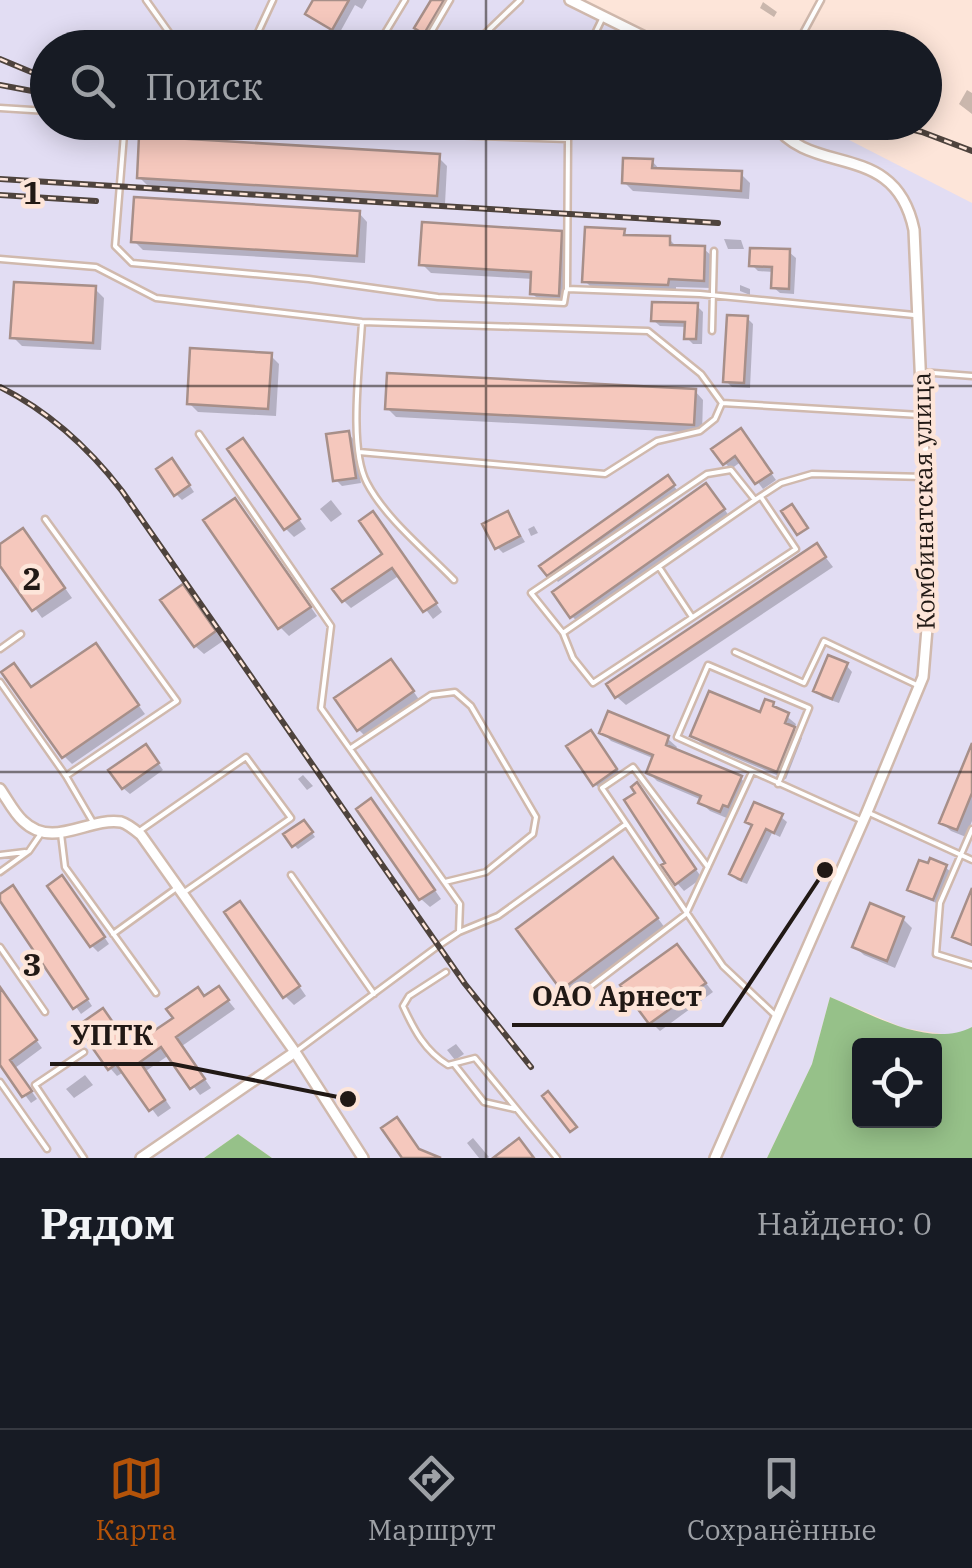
<!DOCTYPE html>
<html lang="ru">
<head>
<meta charset="utf-8">
<style>
  body { margin:0; font-family:"IBM Plex Serif",serif; background:#20242c; color:#f1f3f6 }
  .controls { position:absolute; right:30px; bottom:30px; display:grid; overflow:hidden; border-radius:10px; box-shadow:0 5px 25px #0003 }
  .controls button { width:90px; height:90px; display:grid; place-items:center; padding:0; border:0; border-bottom:2px solid #363941; background:#171b24; color:#f1f3f6; font:50px sans-serif }
  .list { margin:0; padding:0; list-style:none }
  h2 { display:flex; justify-content:space-between; align-items:center; height:130px; margin:0; padding:0 40px; font-size:42px }
  h2 small { font-size:32px; font-weight:400; color:#9ea1a6 }
  .icon { flex:none; width:55px; height:55px; fill:none; stroke:currentColor; stroke-width:2; stroke-linecap:round; stroke-linejoin:round }
  .map { position:relative; flex:none; width:972px; height:1158px; overflow:hidden }
  .search { position:absolute; background:#171b24; box-shadow:0 5px 25px #0003; left:30px; right:30px; top:30px; height:110px; display:flex; align-items:center; gap:25px; box-sizing:border-box; padding:0 35px; border-radius:55px; color:#9ea1a6; font-size:38px }
  .sheet { height:270px; background:#171b24 }
  nav { display:flex; justify-content:space-around; align-items:center; box-sizing:border-box; height:140px; border-top:2px solid #363941; background:#171b24; font-size:28px; color:#9ea1a6 }
  nav a { display:grid; justify-items:center; gap:5px }
  nav .on { color:#b45309 }
  .map>svg:first-child { display:block }
</style>
</head>
<body>
<div class="map">
<svg width="972" height="1158" viewBox="0 0 972 1158">
  <rect width="100%" height="100%" fill="#fde5d9"/>
  <!-- industrial -->
  <path fill="#e2ddf3" d="M0,0h581l91,47 -624,1v74l768,1 156,80v824l-17,9 -51,-8 -74,-31 -18,67 -45,94h-495l-34,-24 -34,24h-204z"/>
  <!-- forest -->
  <path fill="#96c189" fill-rule="evenodd" d="M830,997c41,17 99,52 142,30v131h-205l45,-94zM860,1046h74v74h-74z
    M238,1134l34,24h-68z"/>
  <!-- shadow -->
  <path fill="#0003" d="M316,0h51l-5,9 -7,-4 -16,29 -31,-20z
    M434,0h16l-22,35 -7,-4z
    M763,2l14,10 -3,5 -14,-9z
    M967,90l5,3v21l-13,-10z
    M583,122h10v11l-10,-4z
    M661,122l3,12 -34,-2 -4,-3z
    M438,157l9,9 -2,38 -297,-18 -9,-9z
    M652,161l9,10 80,3 9,9 -1,16 -116,-8 -9,-9z
    M359,213l8,9 -2,41 -222,-13 -9,-9z
    M623,231l7,7 39,1 9,9 26,1 9,8 -2,31 -35,-1v5l-83,-3 -8,-8z
    M561,233l8,9 -3,62 -25,-2 -9,-9 1,-14 -102,-6 -9,-9z
    M724,239l17,1 3,9h-16z
    M789,252l7,6 -2,36 -14,-1 -7,-6 1,-15 -16,-1 -6,-6z
    M740,285l10,4v6l-10,-4z
    M95,289l9,9 -3,52 -79,-4 -9,-9z
    M697,306l6,6 -1,32h-9l-6,-6v-11l-27,-1 -7,-6z
    M747,318l6,6 -3,64 -18,-1 -6,-6z
    M271,356l8,8 -3,52 -78,-4 -9,-9z
    M695,391l8,9 -1,33 -306,-16 -9,-9z
    M348,433l6,7 7,43 -19,3 -6,-6z
    M746,438l30,42 -13,9 -21,-28 -11,8 -6,-6z
    M243,441l63,88 -12,8 -8,-8z
    M178,468l16,24 -12,8 -6,-6z
    M667,479l15,16 -124,87 -15,-16z
    M715,495l16,24 -151,106 -8,-9z
    M331,500l11,14 -11,8 -11,-13z
    M242,510l75,106 -28,20 -9,-9z
    M508,514l17,28 -22,11 -6,-6z
    M380,522l62,90 -9,7 -33,-44 -49,33 -7,-7 42,-46z
    M534,526l4,7 -7,3 -3,-7z
    M31,540l41,58 -30,20 -42,-57v-14z
    M817,546l16,21 -207,138 -9,-8 -8,-12z
    M183,587l40,54 -19,13 -9,-8z
    M95,646l50,68 -73,50 -8,-8 -32,-66z
    M846,665l6,7 -13,31 -17,-6 -6,-7z
    M399,670l21,31 -53,37 -9,-9z
    M773,705l23,19 -2,5 8,9 -16,41 -84,-35 -9,-9 68,-19z
    M602,732l66,7 9,8 -2,4 65,27 9,8 -12,28 -5,-2 -3,7 -19,-8 -9,-8 1,-3 -45,-19 -8,-8 6,-14 -44,-18z
    M596,739l26,37 -21,14 -6,-6z
    M972,749v72l-6,16 -15,-6 -9,-8z
    M152,754l11,16 -33,24 -7,-6z
    M303,775l10,11 -6,4 -9,-11z
    M637,786l65,92 -18,13 -7,-8z
    M359,810h20l62,89 -11,8 -9,-8z
    M781,817l6,5 -7,15 -8,-4 -25,51 -10,-4 -5,-6 22,-47 -6,-6z
    M308,827l7,10 -17,12 -4,-4z
    M945,867l7,6 -13,31 -22,-9 -7,-6z
    M622,869l43,59 -93,69 -9,-9z
    M68,884l41,60 -11,8 -6,-6z
    M19,895l73,111 -11,8 -81,-117z
    M248,912l58,84 -12,9 -9,-9z
    M903,919l9,9 -17,40 -31,-13 -9,-8z
    M677,947l36,45 -53,39 -9,-9z
    M219,989l16,20 -53,37 29,42 -11,7 -31,-40 -23,16 25,37 -13,9 -34,-45 -7,4 -7,-8 -7,-57 29,38z
    M0,990l42,58 -27,20 22,31 -6,4 -31,-41z
    M456,1044l8,10 -9,6 -8,-10z
    M85,1075l8,10 -19,13 -8,-9z
    M473,1138l16,19 -1,1h-9l-12,-15z"/>
  <!-- building -->
  <path fill="#f5c8bd" stroke="#a78f89" stroke-width="2.5" d="M313,0h36l-17,30 -27,-16z
    M431,0h13l-20,34 -10,-6z
    M619,122h42v9l-42,-1z
    M139,136l301,18 -3,42 -300,-18z
    M623,158l30,1 -1,9 90,3 -1,20 -119,-8z
    M134,197l226,14 -3,45 -226,-14z
    M422,222l140,9 -3,65 -29,-2 1,-22 -112,-7z
    M585,227l40,2 -1,6 46,1v9l35,1 -1,35 -35,-2 -1,6 -86,-3z
    M750,248l40,1 -1,40 -18,-1 1,-21 -23,-1z
    M14,282l82,4 -3,57 -83,-5z
    M652,302l46,1 -2,36h-12l1,-17 -34,-1z
    M727,315l21,1 -4,67 -21,-1z
    M190,348l82,5 -4,56 -81,-5z
    M387,373l309,16 -2,36 -309,-16z
    M741,428l31,45 -17,11 -20,-28 -12,9 -12,-16z
    M349,431l7,47 -23,3 -7,-47z
    M243,438l57,81 -16,11 -57,-81z
    M172,458l18,27 -16,11 -18,-27z
    M668,475l7,10 -128,91 -8,-10z
    M706,483l19,26 -155,109 -18,-26z
    M235,498l76,109 -33,22 -75,-109z
    M792,504l16,24 -11,7 -16,-24z
    M373,511l64,92 -14,9 -31,-44 -50,34 -10,-13 50,-35 -23,-33z
    M508,511l12,25 -25,13 -13,-25z
    M23,528l42,60 -33,23 -32,-45v-22z
    M817,543l9,14 -211,141 -9,-14z
    M183,584l33,47 -22,16 -34,-47z
    M96,643l43,62 -77,53 -61,-86 13,-9 17,24z
    M828,655l20,8 -16,36 -19,-8z
    M391,659l23,32 -57,40 -23,-33z
    M709,691l51,21 5,-13 9,3 -1,4 16,7 -4,10 10,4 -18,45 -87,-36z
    M608,711l61,25 -3,9 76,31 -14,31 -5,-2 -3,7 -22,-9 3,-7 -55,-23 7,-18 -54,-22z
    M591,730l26,39 -24,17 -27,-40z
    M972,743v50l-15,37 -18,-7z
    M146,744l13,19 -37,26 -14,-19z
    M637,782l59,87 -21,16 -14,-20 4,-2 -41,-63 11,-7 -4,-6z
    M371,798l64,92 -16,10 -63,-91z
    M754,802l29,12 -9,19 -8,-4 -25,51 -12,-6 23,-49 -7,-3z
    M304,820l9,12 -21,15 -9,-13z
    M613,857l45,61 -97,72 -45,-61z
    M930,858l17,7 -14,35 -26,-10 12,-30 9,3z
    M62,875l43,62 -15,10 -43,-61z
    M13,885l75,114 -15,10 -73,-108v-7z
    M972,888v57l-20,-8z
    M240,901l60,85 -17,12 -59,-86z
    M870,903l34,14 -17,44 -35,-14z
    M677,944l29,39 -57,41 -29,-39z
    M219,986l10,14 -53,37 29,42 -15,10 -29,-42 -21,15 25,38 -16,11 -33,-47 -8,6 -31,-44 26,-18 27,39 43,-29 -7,-9 32,-22 6,9z
    M0,987l37,53 -27,20 22,31 -10,6 -22,-32z
    M548,1091l29,36 -7,5 -28,-36z
    M397,1117l22,32 22,9h-39l-21,-30z
    M519,1138l15,20h-41z"/>
  <g fill="none" stroke-linecap="round" stroke-linejoin="round">
    <defs>
      <path id="lane" d="M146,0l27,38 81,3 19,-41
        M405,0l-20,33 27,15
        M482,36l30,12
        M422,48l28,-48
        M470,48l50,-48
        M588,48l15,-31
        M795,48l26,-48
        M0,108l48,3
        M125,122l-10,124 17,17 177,16 129,18 126,6 2,-12
        M208,122l89,8 271,9 -1,150 133,5 214,21
        M445,135l1,-13
        M0,259l96,8 60,31 206,24 286,9 53,43 21,29
        M362,322c-2,40 -14,126 5,161 19,36 58,67 87,97
        M712,331l2,-80
        M921,372l51,4
        M722,403l198,12
        M199,434l132,192 -10,82 139,196 -1,28
        M359,452l246,22 52,-33 43,-10 15,-12 7,-16
        M755,500l-24,-30 -24,4 -176,119 32,40 192,-133 26,-17 31,-9 112,3
        M45,519l132,182 -111,75
        M659,567l33,50
        M563,633l10,25 20,25 203,-134 -35,-52
        M0,649l21,-15
        M735,652l69,31 20,-42 95,45
        M0,682l66,94 28,48
        M351,748l80,-53 24,-3 16,14 65,111 -3,17 -47,38 -41,10
        M778,784l31,-76 -101,-43 -31,72 186,84
        M867,812l105,48
        M972,829l-32,74 -4,51 36,11
        M138,832l108,-75 45,61 -108,75
        M61,834l4,33 91,126
        M0,855l25,-3
        M708,867l-75,-100 -31,21 121,178 53,50
        M0,872l29,-21 11,-16
        M291,875l83,119
        M113,934l65,-47
        M0,947l45,65
        M446,972l-37,24 -6,10c11,24 22,45 45,59l27,-7 82,100
        M581,994l105,-80 66,-142
        M298,1050l140,-104 21,-14 39,-16 128,-92
        M454,1064l30,38 31,7
        M0,1082l47,67
        M84,1158l-49,-73 49,-33"/>
      <path id="street" d="M570,0l97,48
        M0,789c7,10 14,24 23,32 30,29 65,-4 98,1 7,2 14,8 20,13l154,217 68,106
        M141,1158l154,-106
        M715,1158l152,-346 56,-135 7,-85 -16,-362c-19,-92 -103,-51 -141,-108"/>
    </defs>
    <!-- lane casing -->
    <use href="#lane" stroke="#d0b9ad" stroke-width="9"/>
    <!-- street casing -->
    <use href="#street" stroke="#d0b9ad" stroke-width="14"/>
    <!-- lane -->
    <use href="#lane" stroke="#fff" stroke-width="4"/>
    <!-- street -->
    <use href="#street" stroke="#fff" stroke-width="9"/>
    <defs>
      <path id="rail" d="M0,59l48,20
        M0,85l48,9
        M883,122l39,10 50,19
        M0,179l718,44
        M0,195l96,6
        M0,387c50,25 88,60 122,104l343,493 66,83"/>
    </defs>
    <!-- rail casing -->
    <use href="#rail" stroke="#4e433d" stroke-width="6"/>
    <!-- rail -->
    <use href="#rail" stroke="#fde5d9" stroke-width="2.5" stroke-dasharray="8" stroke-linecap="butt"/>
  </g>
  <!-- grid -->
  <path fill="none" stroke="#211915" stroke-width="2.5" stroke-opacity="0.55" d="M486,0v48M486,122v1036M0,386h972M0,772h972"/>
  <g text-anchor="middle" dominant-baseline="central" stroke-width="9" stroke-linejoin="round" paint-order="stroke">
    <!-- street labels -->
    <g font-size="25" fill="#211915" stroke="#fde5d9">
      <text transform="translate(923 501) rotate(-91)">Комбинатская улица</text>
    </g>
  </g>
  <g font-size="32" text-anchor="middle" font-weight="bold" fill="#211915" stroke="#fde5d9" stroke-width="9" stroke-linejoin="round" paint-order="stroke">
    <text x="32" y="204">1</text>
    <text x="32" y="590">2</text>
    <text x="32" y="976">3</text>
  </g>
  <!-- callouts -->
  <path fill="none" stroke="#211915" stroke-width="4" d="M825 870L722 1025H512M348 1099L173 1064H50"/>
  <g fill="#211915" stroke="#fde5d9" stroke-width="4">
    <circle cx="825" cy="870" r="10"/>
    <circle cx="348" cy="1099" r="10"/>
  </g>
  <g font-size="28" text-anchor="middle" font-weight="bold" fill="#211915" stroke="#fde5d9" stroke-width="9" stroke-linejoin="round" paint-order="stroke">
    <text x="617" y="1006">ОАО Арнест</text>
    <text x="112" y="1045">УПТК</text>
  </g>
</svg>
<div class="controls">
<button><svg class="icon" aria-label="locate" viewBox="0 0 24 24"><circle cx="12" cy="12" r="6"/><path d="M12 2v4M12 18v4M2 12h4M18 12h4"/></svg></button>
</div>
<div class="search"><svg class="icon" aria-label="search" viewBox="0 0 24 24"><circle cx="10" cy="10" r="6"/><path d="M15 15l6 6"/></svg>Поиск</div>
</div>
<section class="sheet">
<h2>Рядом<small>Найдено: 0</small></h2>
<ul class="list">
</ul>
</section>
<nav>
<a class="on"><svg class="icon" aria-label="map" viewBox="0 0 24 24"><path d="M3 6l6-2 6 2 6-2v14l-6 2-6-2-6 2zM9 4v14M15 6v14"/></svg>Карта</a>
<a><svg class="icon" aria-label="directions" viewBox="0 0 24 24"><path d="M12 3l9 9-9 9-9-9zM9 14v-3h6M13 9l2 2-2 2"/></svg>Маршрут</a>
<a><svg class="icon" aria-label="saved" viewBox="0 0 24 24"><path d="M7 4h10v16l-5-4-5 4z"/></svg>Сохранённые</a>
</nav>
</body>
</html>
